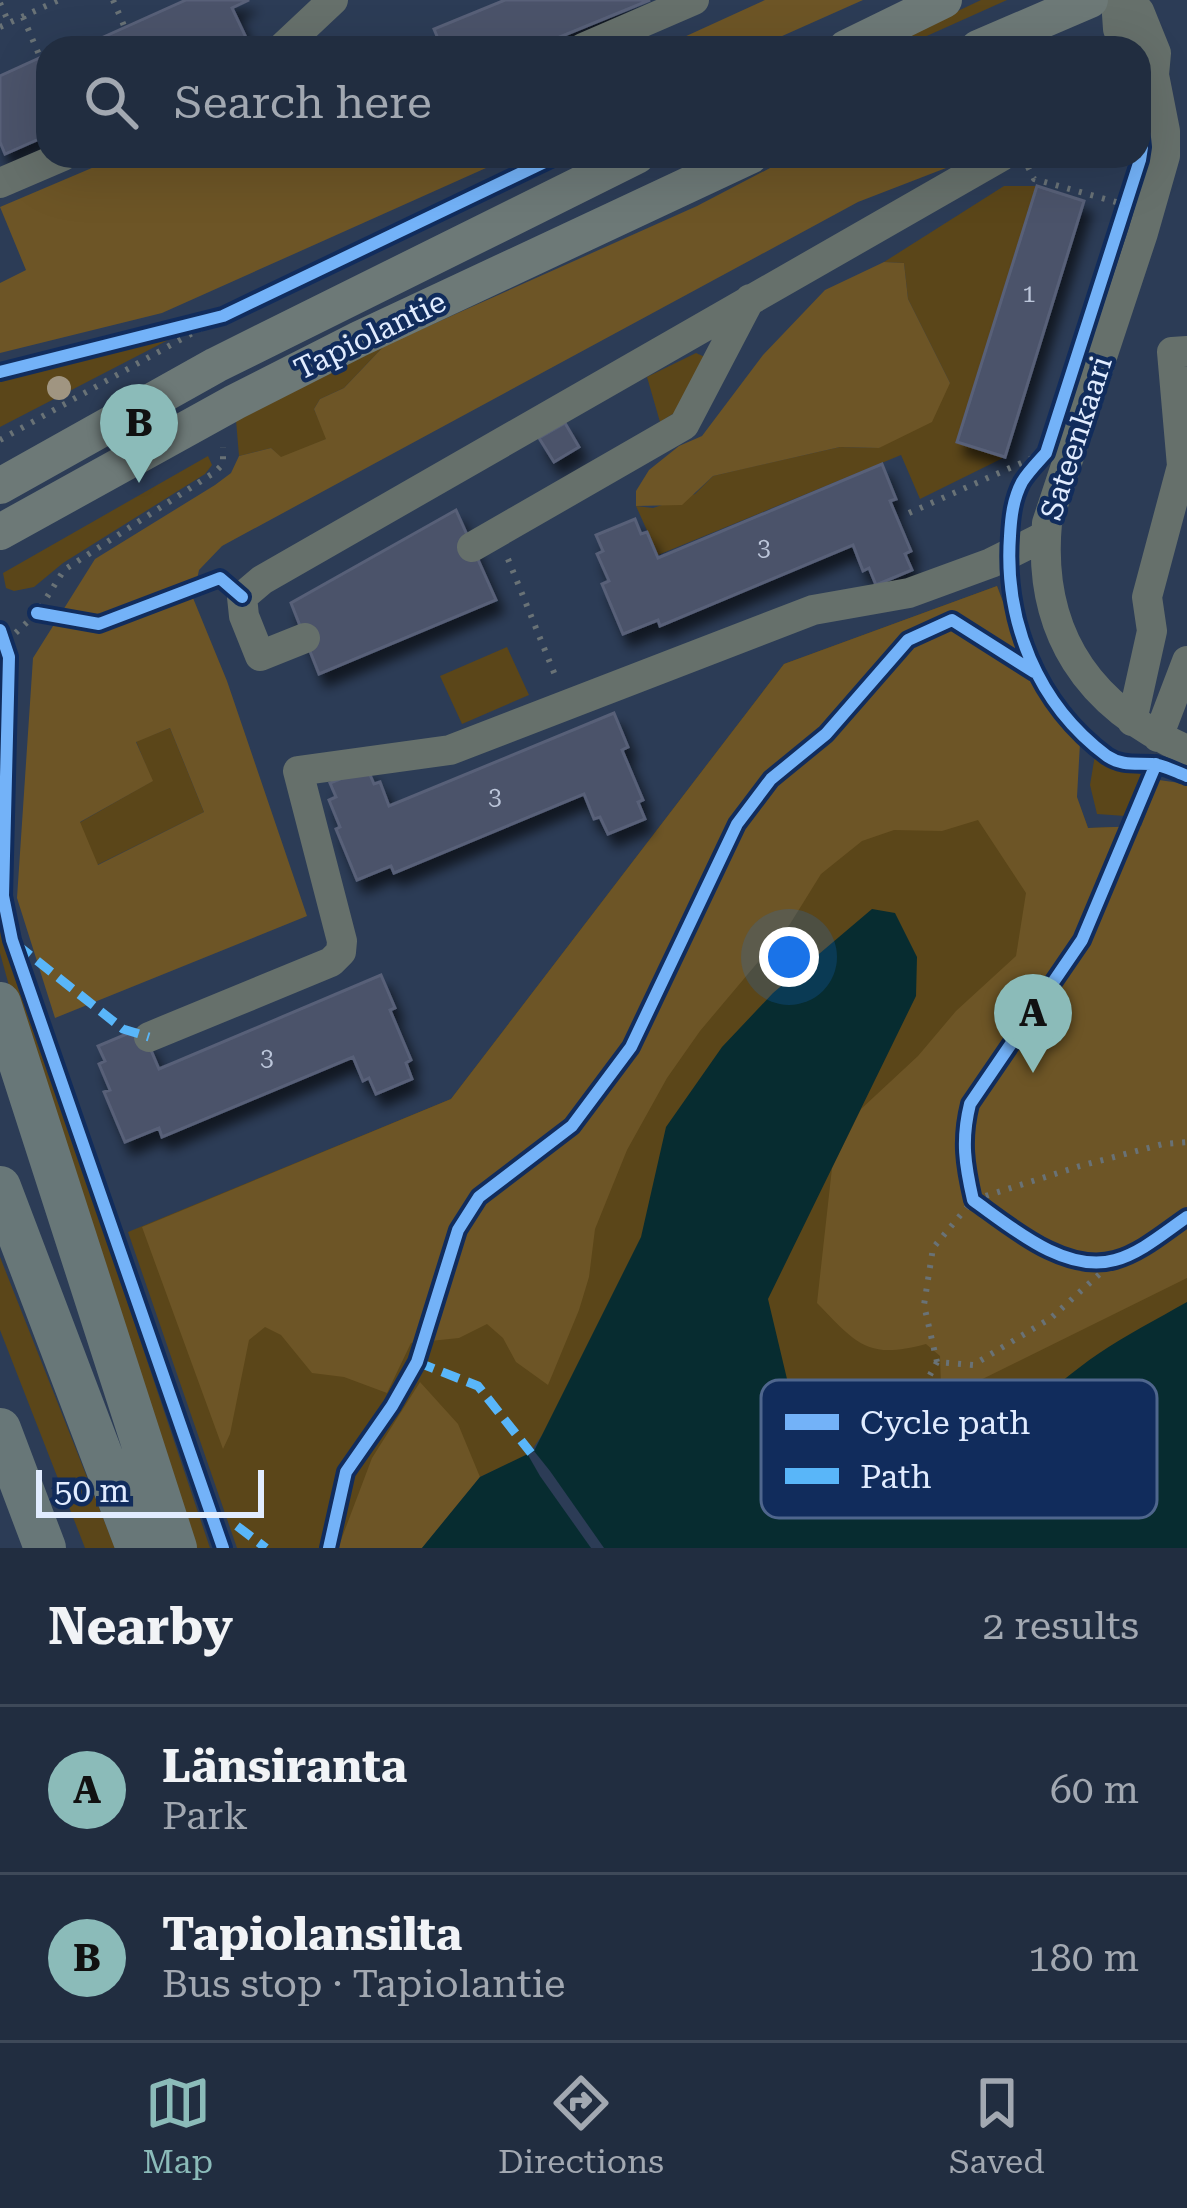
<!DOCTYPE html>
<html lang="en">
<head>
<meta charset="utf-8">
<style>
  body { margin:0; font-family:"Roboto Serif",serif; background:#293547; color:#f1f3f6 }
  .scale { position:absolute; left:36px; bottom:30px; width:228px; box-sizing:border-box; padding-left:12px; border:6px solid #e1ecff; border-top:0; font-size:33px; line-height:42px; white-space:nowrap; color:#e1ecff; -webkit-text-stroke:9px #112c5c; paint-order:stroke }
  .you { position:absolute; left:789px; top:957px; width:42px; height:42px; margin:-30px; border:9px solid #fff; border-radius:50%; background:#1a73e8; box-shadow:0 0 0 18px #1a73e833 }
  .badge { display:grid; place-items:center; width:78px; height:78px; border-radius:50%; background:#8bbbb9; color:#111; font-size:39px; font-weight:700 }
  .pin { position:absolute; translate:-50% -99px; filter:drop-shadow(0 3px 6px #0008) }
  .pin::after { content:''; position:absolute; top:63px; width:42px; height:36px; background:inherit; clip-path:polygon(0 0,100% 0,50% 100%) }
  .list { margin:0; padding:0; list-style:none }
  h2 { display:flex; justify-content:space-between; align-items:center; height:156px; margin:0; padding:0 48px; font-size:51px }
  h2 small { font-size:39px; font-weight:400; color:#a2a8b1 }
  .list li { display:grid; grid-template-columns:78px 1fr auto; gap:36px; align-items:center; box-sizing:border-box; height:168px; padding:0 48px; border-top:3px solid #3e4959 }
  .list b { display:block; font-size:45px; white-space:nowrap }
  .list p { margin:0; font-size:39px; white-space:nowrap; color:#a2a8b1 }
  .list em { font-size:39px; font-style:normal; color:#a2a8b1 }
  .icon { flex:none; width:66px; height:66px; fill:none; stroke:currentColor; stroke-width:2; stroke-linecap:round; stroke-linejoin:round }
  .map { position:relative; flex:none; width:1187px; height:1548px; overflow:hidden }
  .search { position:absolute; background:#212d40; box-shadow:0 12px 48px #0002; left:36px; right:36px; top:36px; height:132px; display:flex; align-items:center; gap:30px; box-sizing:border-box; padding:0 42px; border-radius:36px; color:#a2a8b1; font-size:45px }
  .sheet { height:492px; background:#212d40 }
  nav { display:flex; justify-content:space-around; align-items:center; box-sizing:border-box; height:168px; border-top:3px solid #3e4959; background:#212d40; font-size:33px; color:#a2a8b1 }
  nav a { display:grid; justify-items:center; gap:6px }
  nav .on { color:#8bbbb9 }
  .map>svg:first-child { display:block }
</style>
</head>
<body>
<div class="map">
<svg width="1187" height="1548" viewBox="0 0 1187 1548">
  <defs>
    <filter id="shadow"><feDropShadow dx="7" dy="12" stdDeviation="6" flood-color="#0009"/></filter>
  </defs>
  <rect width="100%" height="100%" fill="#2c3c56"/>
  <!-- green -->
  <path fill="#5b4619" d="M981,0h26l-107,48h-20z
    M1004,186h33l-80,255 48,16 -85,42 -19,-44 -243,100 -22,-49 17,2 42,-14 18,-18 29,-7 98,-22 39,1 71,-65 -42,-84 -4,-36 -20,-1z
    M169,334l3,4 -172,89v-49z
    M384,346l-40,42 -24,11 -6,10 13,30 -46,19 -10,-10 -32,8 -3,-36z
    M696,353l11,5 -20,47 -27,17 -13,-45z
    M208,456l4,9 -7,9 -142,89 -29,24 -20,4 -8,-3 -3,-15z
    M997,586l91,242 99,-3v539l-219,88 -64,42 -24,2 -337,-62 -15,21 -48,22 -58,71h-185l-109,-316 323,-133 333,-435z
    M507,647l22,48 -67,29 -22,-48z
    M170,728l34,84 -107,53 -18,-42 73,-42 -16,-40z
    M1095,755l10,8 36,11 -16,42 -28,-2 -7,-29z
    M0,918l4,17 206,613h-14l-185,-555 -11,-40z
    M0,1257l115,291h-30l-85,-218z"/>
  <!-- forest -->
  <path fill="#6d5526" fill-rule="evenodd" d="M765,0h98l-108,48h-95z
    M120,156h393l-351,157 -162,40v-70l26,-13 -26,-63z
    M793,156h184l-119,46 -636,344 -23,24 -6,28 34,83 80,235 -252,102 -38,-120 16,-240 62,-99 120,-74 16,-12 8,-17 32,-8 10,9 45,-18 -12,-30 6,-10 24,-11 40,-42 313,-140zM170,728l34,84 -106,53 -18,-43 73,-41 -17,-39z
    M884,262l20,1 4,36 42,84 -18,39 -53,26 -39,-1 -127,29 -31,29 -46,1v-15l13,-21 30,-24 23,-10 61,-81 62,-65z
    M997,586l39,105 44,52 -3,54 11,31 53,-2 18,-46 28,4v494l-237,117 -9,-9 -1,-30 -14,-12c-59,16 -69,0 -109,-41l15,-135 29,-59 57,-53 38,-45 60,-55 10,-63 -48,-73 -36,11 -48,-1 -32,11 -41,33 -31,50 -90,107 -33,47 -40,72 -32,79 -6,48 -10,33 -31,75 -32,-23 -13,-24 -16,-14 -28,14 -48,5 -24,50 -43,-16 -32,-4 -31,-38 -16,-8 -16,13 -19,94 -7,15 -81,-222 309,-128 333,-435z
    M420,1382l38,42 22,53 -58,71h-84l34,-90z"/>
  <!-- water -->
  <path fill="#072c30" d="M872,909l23,4 22,44 -1,39 -148,303 19,80 48,43 15,38 30,36c65,-6 162,-104 218,-142 28,-19 59,-35 89,-52v246h-765l58,-71 54,-26 107,-214 25,-110 56,-80 51,-54z"/>
  <!-- pier -->
  <path fill="#2c3c56" d="M534,1451l16,20 54,77h-13l-51,-72 -12,-21z"/>
  <!-- building -->
  <path fill="#4b536a" stroke="#586078" stroke-width="3" filter="url(#shadow)" d="M186,0h63l-17,8 19,40h-172z
    M505,0h145l-117,48h-91l-8,-19z
    M48,54v81l-43,19 -5,-12v-66z
    M1037,186l47,15 -79,256 -48,-15z
    M565,423l14,24 -25,15 -15,-24z
    M882,464l14,35 -6,2 21,50 -6,3 7,16 -36,15 -7,-17 -6,3 -10,-26 -193,81 -2,-6 -35,14 -21,-50 7,-3 -12,-27 6,-3 -7,-16 39,-16 6,15 6,-2 11,26z
    M456,510l40,90 -177,74 -28,-71z
    M614,713l14,34 -6,3 21,50 -5,2 7,17 -37,15 -8,-17 -6,2 -10,-25 -190,79 -3,-7 -34,14 -21,-51 4,-2 -11,-27 7,-3 -6,-14 37,-15 7,16 6,-2 9,24z
    M381,975l14,33 -5,2 21,50 -5,3 6,16 -36,15 -7,-16 -6,3 -10,-24 -191,80 -3,-9 -34,14 -21,-50 6,-2 -11,-26 6,-3 -7,-15 38,-16 6,15 6,-2 11,26z"/>
  <g fill="none" stroke-linecap="round" stroke-linejoin="round">
    <!-- path -->
    <path stroke="#697276" stroke-width="6" stroke-dasharray="3 9" stroke-linecap="butt" d="M113,0l12,28
      M0,3l9,20
      M23,17l17,40
      M0,27l59,-27
      M1028,167l6,12 89,25
      M0,440l223,-124
      M909,513l128,-57
      M508,559l49,121
      M7,641l30,-28 27,-43 151,-98 8,-8v-17
      M937,1362l-13,-57 9,-57 40,-48 107,-34 83,-22 24,-2
      M876,1454l31,-37 30,-55 36,3 78,-47 63,-57"/>
    <!-- minor -->
    <path stroke="#66706b" stroke-width="30" d="M1116,0l2,29 7,19
      M1128,0l11,11 17,42 -2,22 11,56v25l-22,77 -96,290c-10,109 41,184 140,227
      M282,48l51,-48
      M583,48l111,-48
      M0,183l63,-27
      M472,547l212,-122 66,-126
      M305,638l-45,18 -16,-40 -2,-19 20,-17 740,-424
      M1132,721l20,-90 -5,-34 35,-131 -10,-114 15,-1
      M1158,737l29,-76
      M149,1037l182,-75 10,-10 1,-11 -44,-170 152,-21 363,-140 96,-17 82,-30 54,-27"/>
    <!-- major -->
    <path stroke="#6d7977" stroke-width="36" d="M846,48l98,-48
      M978,48l112,-48
      M0,486l216,-121 421,-209
      M0,532l235,-130 124,-63 391,-183"/>
    <!-- highway -->
    <path stroke="#687778" stroke-width="42" d="M0,1003l176,545
      M0,1187l137,361
      M0,1429l45,119"/>
    <!-- quiet -->
    <path stroke="#59b6f9" stroke-width="9" stroke-dasharray="18 9" stroke-linecap="butt" d="M16,944l107,85 26,8
      M417,1362l61,24 53,67
      M237,1526l29,22"/>
    <defs>
      <path id="cycleway" d="M1139,119l3,28 -2,13 -94,293c-8,9 -18,19 -24,29 -9,17 -11,35 -12,54 -6,85 27,168 97,220 15,10 28,7 45,8 12,1 24,8 35,12
        M0,372l223,-56 334,-160
        M37,613l62,11 121,-46 22,19
        M0,630l9,27 -6,239 9,44 211,608
        M1156,764l-74,176 -112,164c-9,36 -5,61 3,96 38,27 92,74 142,60 26,-7 50,-28 72,-43
        M329,1548l17,-76 46,-66 25,-44 41,-132 21,-33 93,-71 59,-79 106,-223 34,-45 55,-45 82,-94 44,-20 82,52"/>
    </defs>
    <!-- cycleway casing -->
    <use href="#cycleway" stroke="#112c5c" stroke-width="20"/>
    <!-- cycleway -->
    <use href="#cycleway" stroke="#73b2f8" stroke-width="12"/>
  </g>
  <!-- trees -->
  <circle fill="#a09581" cx="59" cy="388" r="12"/>
  <g text-anchor="middle" dominant-baseline="central" stroke-width="9" stroke-linejoin="round" paint-order="stroke">
    <!-- number labels -->
    <g font-size="24" fill="#bcc6da">
      <text x="1029" y="294">1</text>
      <text x="764" y="548">3</text>
      <text x="495" y="797">3</text>
      <text x="267" y="1058">3</text>
    </g>
    <!-- street labels -->
    <g font-size="30" fill="#e1ecff" stroke="#112c5c">
      <text transform="translate(370 335) rotate(-26)">Tapiolantie</text>
      <text transform="translate(1076 438) rotate(-72)">Sateenkaari</text>
    </g>
  </g>
  <!-- legend -->
  <rect x="761" y="1380" width="396" height="138" rx="18" fill="#112c5c" stroke="#4f668d" stroke-width="3"/>
  <rect x="785" y="1414" width="54" height="16" fill="#73b2f8"/>
  <rect x="785" y="1468" width="54" height="16" fill="#59b6f9"/>
  <g font-size="33" fill="#e1ecff">
    <text x="860" y="1434">Cycle path</text>
    <text x="860" y="1488">Path</text>
  </g>
</svg>
<div class="scale">50 m</div>
<div class="you"></div>
<div class="pin badge" style="left:1033px;top:1073px">A</div>
<div class="pin badge" style="left:139px;top:483px">B</div>
<div class="search"><svg class="icon" aria-label="search" viewBox="0 0 24 24"><circle cx="10" cy="10" r="6"/><path d="M15 15l6 6"/></svg>Search here</div>
</div>
<section class="sheet">
<h2>Nearby<small>2 results</small></h2>
<ul class="list">
<li><span class="badge">A</span><div><b>Länsiranta</b><p>Park</p></div><em>60 m</em></li>
<li><span class="badge">B</span><div><b>Tapiolansilta</b><p>Bus stop · Tapiolantie</p></div><em>180 m</em></li>
</ul>
</section>
<nav>
<a class="on"><svg class="icon" aria-label="map" viewBox="0 0 24 24"><path d="M3 6l6-2 6 2 6-2v14l-6 2-6-2-6 2zM9 4v14M15 6v14"/></svg>Map</a>
<a><svg class="icon" aria-label="directions" viewBox="0 0 24 24"><path d="M12 3l9 9-9 9-9-9zM9 14v-3h6M13 9l2 2-2 2"/></svg>Directions</a>
<a><svg class="icon" aria-label="saved" viewBox="0 0 24 24"><path d="M7 4h10v16l-5-4-5 4z"/></svg>Saved</a>
</nav>
</body>
</html>
